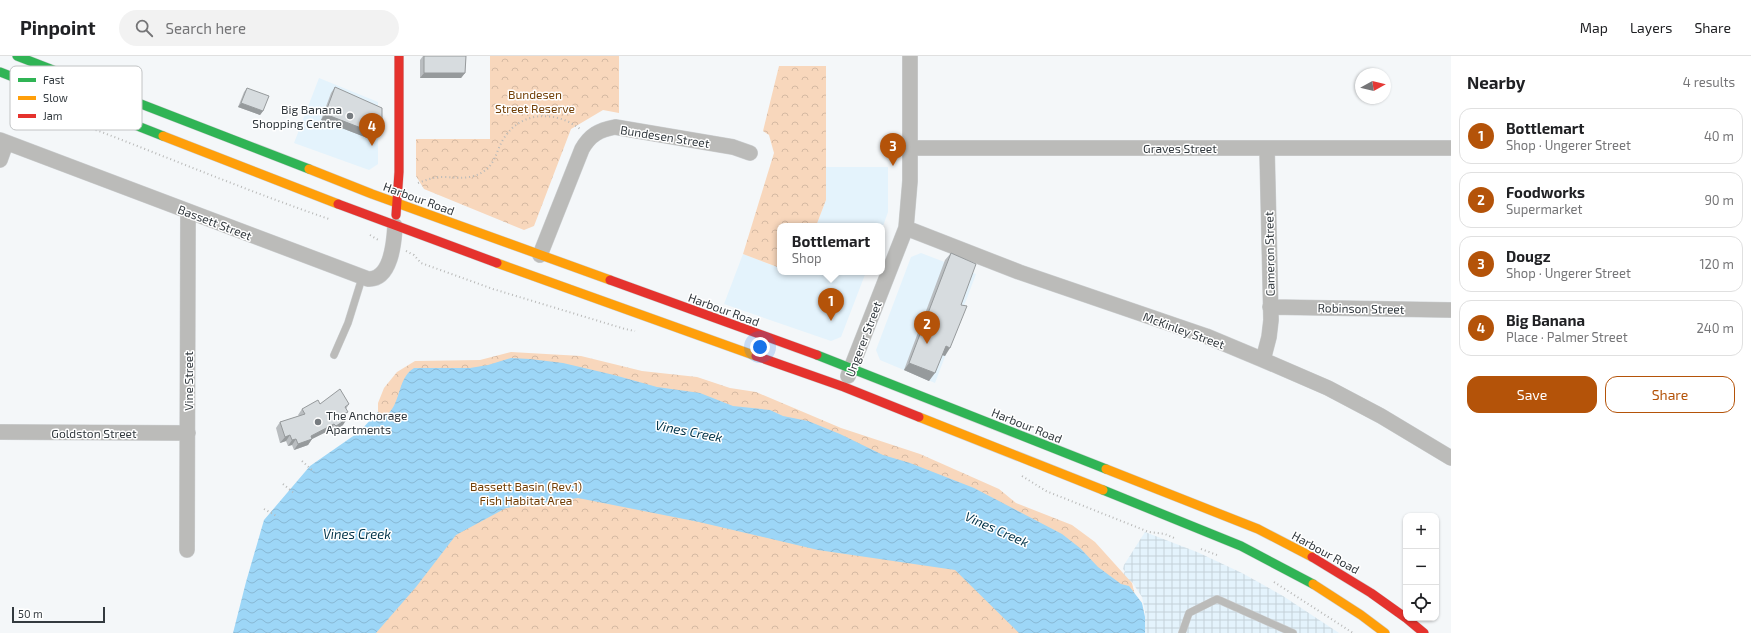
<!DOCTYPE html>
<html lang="en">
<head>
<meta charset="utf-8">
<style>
  body { margin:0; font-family:"Exo 2",sans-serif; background:#f2f2f2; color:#202124 }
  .controls { position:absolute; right:12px; bottom:12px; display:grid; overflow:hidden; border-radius:8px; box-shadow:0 1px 3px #0004 }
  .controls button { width:36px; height:36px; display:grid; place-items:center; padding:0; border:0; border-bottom:1px solid #e0e0e0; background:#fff; color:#202124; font:20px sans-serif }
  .compass { position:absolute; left:1355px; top:12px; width:36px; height:36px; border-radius:50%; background:#fff; box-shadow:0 1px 3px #0004; rotate:82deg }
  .scale { position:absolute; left:12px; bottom:10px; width:93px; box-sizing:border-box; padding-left:4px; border:2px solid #333a3f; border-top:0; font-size:11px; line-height:14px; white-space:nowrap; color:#333a3f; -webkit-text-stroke:3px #fff; paint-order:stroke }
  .you { position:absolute; left:760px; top:291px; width:14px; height:14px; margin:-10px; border:3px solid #fff; border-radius:50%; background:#1a73e8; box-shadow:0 0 0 6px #1a73e833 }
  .badge { display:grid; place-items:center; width:26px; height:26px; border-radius:50%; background:#b45309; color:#fff; font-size:13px; font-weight:700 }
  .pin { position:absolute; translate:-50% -33px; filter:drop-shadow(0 1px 2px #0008) }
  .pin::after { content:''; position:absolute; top:21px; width:14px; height:12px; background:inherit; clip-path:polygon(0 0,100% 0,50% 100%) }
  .popup { position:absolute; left:777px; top:167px; width:108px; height:52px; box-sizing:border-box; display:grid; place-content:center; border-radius:8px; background:#fff; filter:drop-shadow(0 1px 3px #0005); font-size:13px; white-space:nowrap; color:#757577 }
  .popup b { font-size:15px; color:#202124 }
  .popup::after { content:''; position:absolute; left:50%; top:100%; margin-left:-8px; border:8px solid transparent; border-top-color:#fff }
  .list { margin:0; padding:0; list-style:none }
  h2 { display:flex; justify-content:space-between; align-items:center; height:52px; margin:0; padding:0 16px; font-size:17px }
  h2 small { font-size:13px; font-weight:400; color:#757577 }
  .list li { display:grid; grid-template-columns:26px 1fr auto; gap:12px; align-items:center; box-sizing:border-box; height:56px; margin:0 8px 8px; padding:0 8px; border:1px solid #e0e0e0; border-radius:12px }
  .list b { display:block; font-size:15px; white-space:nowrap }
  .list p { margin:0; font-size:13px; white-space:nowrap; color:#757577 }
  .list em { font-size:13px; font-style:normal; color:#757577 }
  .actions { display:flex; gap:8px; padding:12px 16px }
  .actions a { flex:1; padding:9px 0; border:1px solid #b45309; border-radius:12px; text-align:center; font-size:14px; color:#b45309 }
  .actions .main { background:#b45309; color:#fff }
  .icon { flex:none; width:22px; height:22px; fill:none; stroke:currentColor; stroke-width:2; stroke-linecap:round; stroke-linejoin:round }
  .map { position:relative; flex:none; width:1451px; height:577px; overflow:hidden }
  header { display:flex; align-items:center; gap:24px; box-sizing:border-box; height:56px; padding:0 20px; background:#fff; border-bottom:1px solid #e0e0e0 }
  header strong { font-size:19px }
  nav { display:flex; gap:22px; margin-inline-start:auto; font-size:14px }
  .search { width:280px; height:36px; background:#f2f2f2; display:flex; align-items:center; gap:10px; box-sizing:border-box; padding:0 14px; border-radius:22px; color:#757577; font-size:15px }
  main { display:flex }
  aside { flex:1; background:#fff }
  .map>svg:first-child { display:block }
</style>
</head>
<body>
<header>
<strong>Pinpoint</strong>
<div class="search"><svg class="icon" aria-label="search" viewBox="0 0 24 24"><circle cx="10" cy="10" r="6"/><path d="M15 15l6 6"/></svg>Search here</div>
<nav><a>Map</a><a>Layers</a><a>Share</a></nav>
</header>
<main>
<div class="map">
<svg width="1451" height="577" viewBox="0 0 1451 577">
  <defs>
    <pattern id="industrial-grid" width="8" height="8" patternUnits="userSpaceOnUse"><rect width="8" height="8" fill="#e4f3fc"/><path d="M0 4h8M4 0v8" fill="none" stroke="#c4d1d9"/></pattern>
    <pattern id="park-crowns" width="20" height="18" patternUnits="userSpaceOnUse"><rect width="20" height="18" fill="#f8d7bc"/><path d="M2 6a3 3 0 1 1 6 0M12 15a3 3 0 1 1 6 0" fill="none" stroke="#d5b9a3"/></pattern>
    <pattern id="water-waves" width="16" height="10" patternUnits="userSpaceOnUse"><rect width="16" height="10" fill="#9dd6f7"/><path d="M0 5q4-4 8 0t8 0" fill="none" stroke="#88b8d5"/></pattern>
  </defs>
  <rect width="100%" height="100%" fill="#f4f7f9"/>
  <!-- built -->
  <path fill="#e4f3fc" d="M319,22l59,24v62l-9,6 -75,-27z
    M826,111h62v45l-6,17v-3h-66l10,-26z
    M921,197l55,21 -41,109 -55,-23 -4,-10 35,-93z
    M743,198l37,14v4h9l8,3 2,-3h67l-25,65 -10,4 -107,-37z"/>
  <!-- industrial -->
  <path fill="url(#industrial-grid)" d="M1145,476l52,20 45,21 41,23 56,37h-194v-22l-3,-14 -10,-15 -10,-4 3,-7 -2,-2 1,-4z"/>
  <!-- park -->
  <path fill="url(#park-crowns)" d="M490,0h129v57l-16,-3 -32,19 -37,97 -10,4 -100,-41 -8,-13v-37h74z
    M779,10h47v134l-10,26h-36v42l-37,-14 31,-101 -5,-18 -6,-4z
    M511,296l70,4 61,15 55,6 33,11 26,4 85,36 79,26 79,35 17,14 56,22 23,17 37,41 7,29 1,21h-874l112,-186v-44l6,-15 13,-16 18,-11 65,-1z"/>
  <!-- water -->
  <path fill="url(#water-waves)" d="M511,302l19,1 33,4 51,12 43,12 43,6 33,13 37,4 13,6 25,5 32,13 43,21 27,8 64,25 88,46 18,14 18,19 23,17 8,2 13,17 3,14v16h-126l-64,-63 -137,-20 -119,-28 -121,-24 -72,10 -50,27 -40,52 -40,46h-143l13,-51 18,-62 46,-54 49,-34 19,-20 6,5c18,-11 12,-38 30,-49h56l18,-3z"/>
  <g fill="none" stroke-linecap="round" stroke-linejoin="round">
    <defs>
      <path id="lane" d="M334,299l14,-32 14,-45
        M1182,577l7,-20 28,-14 76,34"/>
      <path id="street" d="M0,84l368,139c23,1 26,-36 27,-53
        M910,92h541
        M0,104l6,-17
        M906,172l113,44 187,64 55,23 67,29 53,28 70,42
        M540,199l42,-106c8,-14 17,-19 33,-22l118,20 17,6
        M1270,251l181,3
        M1263,304l6,-23 2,-17 -4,-172
        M848,320l58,-148 4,-47v-125
        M0,376l188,1
        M187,494l1,-338"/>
      <path id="fast" d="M17,0l292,113
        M0,16l163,64
        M817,299l289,114
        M1103,434l138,56 72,38"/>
      <path id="slow" d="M163,80l175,68
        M309,113l63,25 238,86
        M497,207l259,93
        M919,361l184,73
        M1106,413l152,60 54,28
        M1313,528l48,31 24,18"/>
      <path id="jam" d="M338,148l159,59
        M396,159l3,-43v-116
        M610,224l207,75
        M756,300l88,31 75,30
        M1312,501l59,36 35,25
        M1406,562l18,15"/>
    </defs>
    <!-- lane casing -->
    <use href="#lane" stroke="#ced1d3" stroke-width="8"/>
    <!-- street casing -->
    <use href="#street" stroke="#ced1d3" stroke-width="16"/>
    <!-- fast casing -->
    <use href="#fast" stroke="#ced1d3" stroke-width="10"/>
    <!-- slow casing -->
    <use href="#slow" stroke="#ced1d3" stroke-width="10"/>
    <!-- jam casing -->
    <use href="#jam" stroke="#ced1d3" stroke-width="10"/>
    <!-- path -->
    <path stroke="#b8b9b8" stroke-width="2" stroke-dasharray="1 3" stroke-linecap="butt" d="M11,39c27,20 62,26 93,38 75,29 149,60 225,86
      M418,127c8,-3 16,-6 24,-6 14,0 27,3 39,-4 15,-8 15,-23 23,-35 18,-28 53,-27 76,-9
      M370,179l10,6
      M406,195l8,4 7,8 72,26 132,40 10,2
      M302,405l12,11
      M1022,420l24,15 103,41 16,2 9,4
      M283,428l12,10
      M264,453l14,8
      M1201,493l16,6
      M1274,526l79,51"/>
    <!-- lane -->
    <use href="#lane" stroke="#bbbbb9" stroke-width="7"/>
    <!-- street -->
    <use href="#street" stroke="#bbbbb9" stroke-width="15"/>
    <!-- fast -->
    <use href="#fast" stroke="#30b455" stroke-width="9"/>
    <!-- slow -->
    <use href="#slow" stroke="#ff9f0a" stroke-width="9"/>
    <!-- jam -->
    <use href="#jam" stroke="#e5322d" stroke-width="9"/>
  </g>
  <!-- wall -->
  <path fill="#b9bdc0" d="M423,0h43l-1,17 -4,5h-41v-18z
    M335,31l47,42 -4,5 -8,5 -49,-19 10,-27z
    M247,32l16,23 -3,4 -22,-8 6,-15z
    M951,197l10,52 -16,51 -3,-1 -13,26 -25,-11 41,-110z
    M320,348h29l-3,5 -3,16 -11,7 -2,-2 -18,9 -4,6 -14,5 -2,-5 -4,1 -2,-5 -6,2 -4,-15 4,-6 19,-6 -1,-1 4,-6z"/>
  <!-- shaded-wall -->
  <path fill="#969a9c" d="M424,17h41l-4,5h-41z
    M241,47l22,8 -3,4 -22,-8z
    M325,58l57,15 -4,5 -8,5 -49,-19z
    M946,290l4,2 -5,8 -5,-2z
    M909,307l26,10 -6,8 -25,-11z
    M347,363l-4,6 -11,7 4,-6z
    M334,368l-4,6 -22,11 4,-2 -4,6 -14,5 4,-6 13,-8z
    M290,379l-4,6 -6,2 5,-6z
    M296,383l-4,6 -4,1 4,-6z"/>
  <!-- building -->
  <path fill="#d7dcdf" stroke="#969a9c" d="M424,0h42l-1,17h-41z
    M335,31l47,21v21l-8,4 -49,-19z
    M247,32l22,8 -6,15 -22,-8z
    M951,197l25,11 -15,41 6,1 -17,42 -4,-2 -11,27 -26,-10z
    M340,333l9,15 -4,3 3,5 -4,2 3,5 -11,7 -2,-2 -23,12 1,3 -14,5 -2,-5 -4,1 -2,-5 -5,2 -5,-15 25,-8 -3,-5 16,-9 2,4z"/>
  <!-- markers -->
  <g fill="#777c80" stroke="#fff" stroke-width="1.5">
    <circle cx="350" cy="60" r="4"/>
    <circle cx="318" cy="366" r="4"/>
  </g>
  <g text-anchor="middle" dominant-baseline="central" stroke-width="3" stroke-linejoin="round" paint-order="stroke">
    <!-- park labels -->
    <g font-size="12" fill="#723f06" stroke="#fff">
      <text x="535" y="38">Bundesen<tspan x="535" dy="14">Street Reserve</tspan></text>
      <text x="526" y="430">Bassett Basin (Rev.1)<tspan x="526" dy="14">Fish Habitat Area</tspan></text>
    </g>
    <!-- poi labels -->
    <g font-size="12" fill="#333a3f" stroke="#fff" text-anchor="end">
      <text x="342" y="53">Big Banana<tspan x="342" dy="14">Shopping Centre</tspan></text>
      <text x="326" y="359" text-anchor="start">The Anchorage<tspan x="326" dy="14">Apartments</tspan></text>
    </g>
    <!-- street labels -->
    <g font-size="12" fill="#333a3f" stroke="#fff">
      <text transform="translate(665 80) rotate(9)">Bundesen Street</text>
      <text x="1180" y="92">Graves Street</text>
      <text transform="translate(419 142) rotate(20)">Harbour Road</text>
      <text transform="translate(215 166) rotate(21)">Bassett Street</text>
      <text transform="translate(1269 198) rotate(-91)">Cameron Street</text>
      <text transform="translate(1361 252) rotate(1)">Robinson Street</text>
      <text transform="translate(724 253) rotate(20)">Harbour Road</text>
      <text transform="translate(1184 274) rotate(20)">McKinley Street</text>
      <text transform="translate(863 283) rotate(-69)">Ungerer Street</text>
      <text transform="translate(188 325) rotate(-90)">Vine Street</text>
      <text transform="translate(1027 369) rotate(22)">Harbour Road</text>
      <text x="94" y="377">Goldston Street</text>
      <text transform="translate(1326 496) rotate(29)">Harbour Road</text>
    </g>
    <!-- water labels -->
    <g font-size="13" font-style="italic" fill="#013349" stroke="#fff">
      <text transform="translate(689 375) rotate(11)">Vines Creek</text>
      <text transform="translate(997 473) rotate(24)">Vines Creek</text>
      <text x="357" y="478">Vines Creek</text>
    </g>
  </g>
  <!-- legend -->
  <rect x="10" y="10" width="132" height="64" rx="6" fill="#fff" stroke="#c2c4c5" stroke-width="1"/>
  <rect x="18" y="22" width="18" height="4" fill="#30b455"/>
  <rect x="18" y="40" width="18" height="4" fill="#ff9f0a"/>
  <rect x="18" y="58" width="18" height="4" fill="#e5322d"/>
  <g font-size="11" fill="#333a3f">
    <text x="43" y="28">Fast</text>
    <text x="43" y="46">Slow</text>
    <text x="43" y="64">Jam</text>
  </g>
</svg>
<div class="controls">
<button>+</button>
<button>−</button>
<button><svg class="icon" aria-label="locate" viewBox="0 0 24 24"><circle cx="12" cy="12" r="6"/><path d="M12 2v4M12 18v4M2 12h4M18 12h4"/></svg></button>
</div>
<svg class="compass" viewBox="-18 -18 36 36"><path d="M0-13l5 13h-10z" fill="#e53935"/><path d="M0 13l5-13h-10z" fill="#757577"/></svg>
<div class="scale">50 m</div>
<div class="you"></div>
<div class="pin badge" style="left:831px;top:265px">1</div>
<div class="popup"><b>Bottlemart</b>Shop</div>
<div class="pin badge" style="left:927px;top:288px">2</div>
<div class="pin badge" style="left:893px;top:110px">3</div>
<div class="pin badge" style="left:372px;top:90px">4</div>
</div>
<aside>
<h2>Nearby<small>4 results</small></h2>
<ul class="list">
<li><span class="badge">1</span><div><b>Bottlemart</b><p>Shop · Ungerer Street</p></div><em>40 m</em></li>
<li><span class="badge">2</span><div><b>Foodworks</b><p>Supermarket</p></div><em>90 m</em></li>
<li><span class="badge">3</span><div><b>Dougz</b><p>Shop · Ungerer Street</p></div><em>120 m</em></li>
<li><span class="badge">4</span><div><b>Big Banana</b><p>Place · Palmer Street</p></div><em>240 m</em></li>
</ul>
<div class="actions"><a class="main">Save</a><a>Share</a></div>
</aside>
</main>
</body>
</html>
